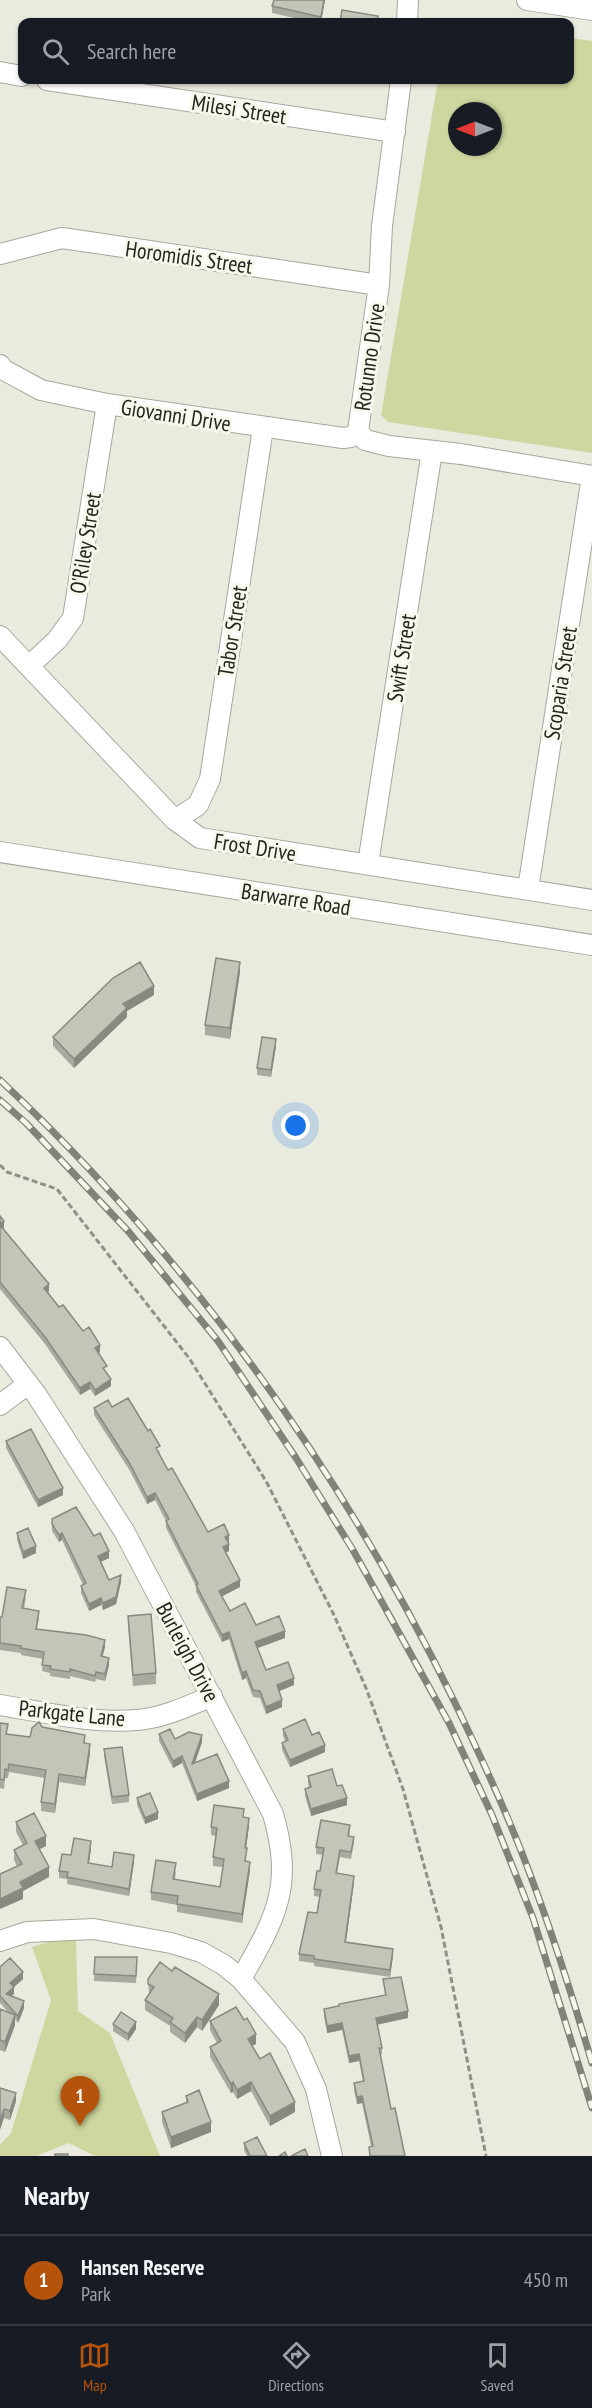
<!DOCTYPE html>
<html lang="en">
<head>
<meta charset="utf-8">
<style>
  body { margin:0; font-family:"PT Sans Narrow",sans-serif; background:#242831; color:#f1f3f6 }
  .compass { position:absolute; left:448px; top:102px; width:54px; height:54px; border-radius:50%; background:#171b24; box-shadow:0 2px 4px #0004; rotate:270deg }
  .you { position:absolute; left:296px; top:1126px; width:21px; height:21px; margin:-15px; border:4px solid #fff; border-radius:50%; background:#1a73e8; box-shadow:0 0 0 9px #1a73e833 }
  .badge { display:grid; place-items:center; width:39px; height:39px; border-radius:50%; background:#b45309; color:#fff; font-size:20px; font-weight:700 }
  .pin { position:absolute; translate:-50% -50px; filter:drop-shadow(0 2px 3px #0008) }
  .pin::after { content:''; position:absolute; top:32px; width:21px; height:18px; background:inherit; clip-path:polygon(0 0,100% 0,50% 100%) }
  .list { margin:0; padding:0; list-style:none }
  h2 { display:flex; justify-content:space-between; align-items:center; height:78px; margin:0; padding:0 24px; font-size:26px }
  h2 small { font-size:20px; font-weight:400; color:#9ea1a6 }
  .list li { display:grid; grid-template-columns:39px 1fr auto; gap:18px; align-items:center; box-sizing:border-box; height:90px; padding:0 24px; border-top:2px solid #363941 }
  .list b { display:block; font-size:22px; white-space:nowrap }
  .list p { margin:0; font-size:20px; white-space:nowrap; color:#9ea1a6 }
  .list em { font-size:20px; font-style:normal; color:#9ea1a6 }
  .icon { flex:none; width:33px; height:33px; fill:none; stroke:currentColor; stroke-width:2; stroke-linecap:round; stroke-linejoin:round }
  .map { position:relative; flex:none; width:592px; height:2156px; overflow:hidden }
  .search { position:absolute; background:#171b24; box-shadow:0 2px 4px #0004; left:18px; right:18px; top:18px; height:66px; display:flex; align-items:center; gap:15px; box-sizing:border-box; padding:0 21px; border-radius:12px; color:#9ea1a6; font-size:22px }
  .sheet { height:168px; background:#171b24 }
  nav { display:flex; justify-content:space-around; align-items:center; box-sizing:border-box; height:84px; border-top:2px solid #363941; background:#171b24; font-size:16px; color:#9ea1a6 }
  nav a { display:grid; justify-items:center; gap:3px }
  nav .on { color:#b45309 }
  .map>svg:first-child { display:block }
</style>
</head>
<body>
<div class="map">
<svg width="592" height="2156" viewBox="0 0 592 2156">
  <rect width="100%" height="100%" fill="#e9ebdf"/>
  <!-- green -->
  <path fill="#ced79f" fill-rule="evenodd" d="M570,38l22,3v412l-204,-31 -7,-7 57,-335h132zM457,111h36v36h-36z
    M52,1941h24l2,70 32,22 50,123h-65l-26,-13 -33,13h-36v-11l11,-12 40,-133 -19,-53z"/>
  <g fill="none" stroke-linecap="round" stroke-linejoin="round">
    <defs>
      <path id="minor" d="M527,0l65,10
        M407,22l1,-22
        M0,72l22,4
        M47,80l348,52
        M401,80l-19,146 -3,59 -21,146 7,9 24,6 72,8 131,22
        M0,254l62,-16 317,47
        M0,365l4,5 37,20 66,14 236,34 8,-1 7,-6
        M0,636l175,184 25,18 392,62
        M29,666l28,-26 16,-22 34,-214
        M175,820l23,-15 12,-26 53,-351
        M0,852l592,93
        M368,864l64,-413
        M528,889l64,-413
        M0,1347l36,47 88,137 149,283c21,73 3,103 -32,165
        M0,1405l28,-21
        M0,1705c44,7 92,19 137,15 26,-2 51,-14 75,-24
        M0,1941l27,-9 67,-3 77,14 30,9 23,13 17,14 54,63 21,47 16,67"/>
    </defs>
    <!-- minor casing -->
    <use href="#minor" stroke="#a6a89d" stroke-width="22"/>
    <!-- path -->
    <path stroke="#8f9189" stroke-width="3" stroke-dasharray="6 3" stroke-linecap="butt" d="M0,1165l7,7 50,17 132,169 77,123 67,132 33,75 37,101 38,138 45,229"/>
    <!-- minor -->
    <use href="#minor" stroke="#fff" stroke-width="20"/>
    <defs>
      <path id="rail" d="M0,1080c189,177 342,391 455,623 26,54 52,109 73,166 24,63 45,129 64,194
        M0,1100l26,23 102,108 90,110 78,117 57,92 96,173 43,92 41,103 59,190"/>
    </defs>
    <!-- rail casing -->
    <use href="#rail" stroke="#81827a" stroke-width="7"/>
    <!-- rail -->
    <use href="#rail" stroke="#f6f8ec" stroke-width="4.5" stroke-dasharray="14" stroke-linecap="butt"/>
  </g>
  <!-- wall -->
  <path fill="#a8a99f" d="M325,0l-4,22h-9l-40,-9v-7z
    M240,972l-10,67 -25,-4v-10z
    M154,995l-27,16v6l-53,51 -21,-22v-9z
    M276,1046l-5,31 -14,-2v-7z
    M0,1216l4,12 -1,1 46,62 -1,2 11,14 41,45 -2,1 8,20 5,13 -16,10 -5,-7 -10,6 -35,-51 -45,-55z
    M112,1407l48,45 -1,1 9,17 40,62 21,10 -1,1 1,8 -3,1 14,35 -18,9 8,15 55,27 -28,10 9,22 28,15 -15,6 3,16 -16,7 -6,-16 -7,-1 -7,-19 -4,2 -13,-41 -7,3 -26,-50v-6l-30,-58v-7l-11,-21 -8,4 -17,-33 -36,-56v-7z
    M6,1441l57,54 -25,12 -32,-59z
    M52,1519l42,17 15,22 -8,4 8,18 12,2 -5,22 -13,6 -2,-5 -12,6 -8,-18v-7l2,-1 -21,-45 -3,2 -7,-11z
    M17,1533l19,20 -13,6 -6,-19z
    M26,1597l-2,12 15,9 -2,11 68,18 -3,9 7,9 -4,16 -9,-2 -1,3 -25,-6v3l-20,-3v-3l-8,-2 1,-12 -22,-4v-2l-21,-3v-33h2z
    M128,1616l28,57v11l-23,2 -5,-60z
    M0,1723l8,11 22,3 12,-10 43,16 5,10 -5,33 -26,-4 -4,31 -14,-2v-9l4,-24 -36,-6 -1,6h-3l-1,11 -4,-1z
    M283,1729l29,6 13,17 -35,15 -8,-17v-7l3,-2 -2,-5z
    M159,1734l16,5 27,3 -7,21 34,25 -32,13 -15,-38 -9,5 -14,-27z
    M104,1749l25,46v7l-17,2 -8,-48z
    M308,1776l29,10 10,19 -36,11 -6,-20v-7l4,-1 -1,-5z
    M137,1798l21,21 -13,5 -8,-19z
    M244,1817l5,9 -3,22v13l4,9 -8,53 -65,-11v-7l-26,-5v-8l25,-21 -1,9 45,7 3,-20 -10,-1v-9l3,-21 -5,-1v-8z
    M16,1822l30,24 -6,3 9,28 -26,14v8l-6,-33 -3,-6v-10l9,-5 -7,-13z
    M350,1832l-1,4 5,7 -3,16 -11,-2 -3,16 17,10 -8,59 47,14 -3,21 -76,-11v-3l-15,-2v-7l18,-41 3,-16 -6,-1v-7l6,-18 3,-16 -7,-1v-7z
    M91,1848l-2,16 23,3 22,-5 -5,34 -62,-12v-5l-8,-1v-7l12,-16z
    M95,1957h42l-1,26 -42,-2z
    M0,1967l23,12 -9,8v7l-3,2 13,12 -6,15 -3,-4v6l-10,27 -5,-2v-41l8,3 -8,-9z
    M148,1979l71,26 -17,26 -5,-4 -12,16 -15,-11v-6l-25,-16v-10l4,-6z
    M383,1979l25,39 -31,6 5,24v6l-2,1 11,54 14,47h-36v-9l2,-1 -9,-43 -5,1 -3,-14v-7l9,-2 -4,-20 -10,2 -7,-33 -15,3 -3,-17v-7l61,-14z
    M210,2021l46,23 -4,2 43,66 -25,14 -19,-35 -14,8 -4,-7 -2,1 -21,-36v-10l7,-4 -7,-13z
    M113,2024l23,5 -8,12 -15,-10z
    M0,2088l16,13 -6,19 -6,-2z
    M186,2096l25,36 -40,16 -9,-26v-10l24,-9z
    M244,2143l23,13h-20l-3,-6z"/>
  <!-- shaded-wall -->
  <path fill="#888a82" d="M324,0h1l-4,22v-5z
    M240,962v10l-10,67v-11z
    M154,986v9l-27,16v6l-53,51v-9l49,-55z
    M276,1039v7l-5,31v-7z
    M4,1221v7l-4,3v-7z
    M49,1284v7l-5,4v-7z
    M100,1345v7l-5,3v-7z
    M111,1379v7l-16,10v-6z
    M90,1382v7l-10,6v-7z
    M63,1488v7l-25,12v-7z
    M155,1493v7l-8,4v-7z
    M62,1533v7l-3,2v-7z
    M229,1535v7l-4,2v-7z
    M229,1544v7l-6,3v-7z
    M36,1546v7l-13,6v-7z
    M109,1551v7l-11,5v-7z
    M121,1575v7l-5,22 -13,6v-7z
    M240,1580v7l-21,11v-7z
    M101,1598v7l-12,6v-7z
    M285,1631v7l-30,11v-7z
    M229,1632v7l-7,3v-7z
    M105,1640v7l-4,16v-7z
    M109,1658v7l-4,16v-7z
    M246,1671v7l-4,2v-7z
    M294,1678v7l-17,7v-7z
    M282,1700v7l-16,7v-7z
    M202,1735v7l-10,29v-7z
    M90,1744v9l-5,33v-8z
    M325,1745v7l-35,15v-7z
    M182,1756v7l-9,5v-7z
    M59,1774v8l-4,31v-9z
    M229,1781v7l-32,13v-7z
    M347,1798v7l-36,11v-7z
    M158,1812v7l-13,5v-6z
    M249,1818v8l-4,30v-8z
    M46,1836v10l-11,5v-10z
    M91,1841v7l-3,22v-7z
    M134,1855v7l-5,34v-7z
    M250,1862v8l-8,53v-9z
    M49,1867v10l-26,14v8l-23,10v-10l20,-17z
    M354,1876v7l-9,65v-6z
    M393,1949v7l-3,21v-7z
    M23,1972v7l-9,8v7l-8,7v-7l4,-11z
    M219,1994v11l-17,26v-11z
    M24,2001v7l-6,15v-7z
    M408,2011v7l-32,7v-7z
    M15,2015v10l-10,27v-10z
    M197,2017v10l-12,16v-10z
    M136,2022v7l-8,12v-7z
    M342,2023v7l-15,3v-7z
    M256,2034v10l-8,4v-9z
    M359,2054v7l-10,2v-7z
    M233,2082v10l-2,1v-9z
    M251,2082v9l-14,8v-9z
    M16,2093v8l-6,19v-9z
    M362,2096v7l-5,1v-7z
    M295,2102v10l-25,14v-10z
    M4,2109v9l-4,12v-8z
    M211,2122v10l-40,16v-11z"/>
  <!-- building -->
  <path fill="#c3c5b9" stroke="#888a82" stroke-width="1.5" d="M274,0h50l-3,17 -49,-11z
    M342,10l36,6 -1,6h-37z
    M216,958l24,4 -10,66 -25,-3z
    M140,962l14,24 -31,18 4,4 -53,51 -21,-22 60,-59z
    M262,1037l14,2 -5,31 -14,-2z
    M0,1216l4,5 -4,3z
    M0,1225l49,59 -5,4 15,19 4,-2 20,26 6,-4 11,18 -5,3 12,18 -4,2 8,11 -16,11 -5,-8 -10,6 -35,-51 -45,-55z
    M128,1398l20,33 2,-2 10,17 -4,2 12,22 4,-2 36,64 16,-8 5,11 -4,2 4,7 -6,3 17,33 -21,11 11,20 15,-8 11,22 23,-9 6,15 -30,11 11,28 22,-8 6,16 -17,7 5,15 -16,7 -6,-16 -7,-1 -7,-19 -4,2 -13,-41 -7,3 -26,-50 2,-1 -32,-63 3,-2 -14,-26 -8,4 -17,-33 -36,-56 14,-8 4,7z
    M31,1429l32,59 -25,12 -32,-59z
    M76,1507l18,29 6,-3 9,18 -11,5 11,24 12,-5 -5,22 -13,6 -2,-5 -12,6 -8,-18 5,-3 -24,-50 -3,2 -7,-11v-5z
    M28,1528l8,18 -13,6 -6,-19z
    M7,1587l19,3 -4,18 17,3 -3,18 50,6 19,5 -4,16 8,2 -4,16 -9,-2 -1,4 -25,-7v3l-20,-3 1,-3 -9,-1 2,-13 -23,-4v-2l-21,-3v-26h2z
    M151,1614l5,59 -23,2 -5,-59z
    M305,1719l7,16 7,-3 6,13 -35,15 -8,-17 6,-3 -5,-11z
    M39,1722l3,5 43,8 -1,8 6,1 -5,34 -26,-4 -4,30 -14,-2 5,-32 -37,-6 -1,6 -3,-1 -1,11 -4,-1v-56l8,1 -2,10 24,3 2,-9z
    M170,1729l5,10 14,-7 13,3 -10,29 25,-10 12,27 -32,13 -15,-38 -9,5 -14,-27z
    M122,1747l7,48 -17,2 -8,-48z
    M332,1769l5,17 5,-1 5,13 -36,11 -6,-20 6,-2 -3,-11z
    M150,1793l8,19 -13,6 -8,-20z
    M214,1805l30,4 -1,8 6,1 -4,30h2l-2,13 5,1 -8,52 -65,-10 1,-8 -27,-4 5,-32 20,3 -3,16 47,8 4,-28 -11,-2 4,-29 -6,-1z
    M34,1813l12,23 -11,5 14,26 -29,15 3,6 -23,11v-25l22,-10 -8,-14 13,-7 -11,-21z
    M321,1820l29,5 -2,11 6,1 -3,15 -11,-2 -4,23 18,3 -9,66 48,7 -3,21 -76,-11v-3l-15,-2 9,-42 9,1 4,-23 -7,-1 3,-18h3l4,-23 -8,-1z
    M74,1838l17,3 -3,22 24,4 2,-15 20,3 -5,34 -62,-12 1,-5 -9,-1 3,-17 9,1z
    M95,1957h42l-1,19 -42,-2z
    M10,1958l13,14 -13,11 4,4 -8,7 18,7 -6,15 -18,-20v-29z
    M160,1962l12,9 3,-4 44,27 -17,26 -5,-3 -12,16 -15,-11 3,-4 -28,-18 9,-13 -6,-3v-5z
    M401,1977l7,34 -32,7 6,30h-3l12,61 4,-1 10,48h-35l-1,-9 4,-1 -11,-50 -5,1 -3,-14 10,-2 -5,-27 -10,2 -7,-33 -15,3 -3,-17 15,-3v-2l47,-9 -3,-16z
    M236,2007l8,13 3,-2 9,16 -8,5 12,20 10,-6 25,49 -25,14 -19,-34 -14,8 -4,-8 -2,2 -21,-37 11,-6 -11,-20z
    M0,2009l15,6 -10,27 -5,-2z
    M121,2012l15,10 -8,12 -15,-10z
    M0,2088l16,5 -6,18 -6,-2 -4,13z
    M199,2090l12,32 -40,15 -9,-25 26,-10 -2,-6z
    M257,2137l10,19h-17l-6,-13z
    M305,2149l3,7h-17z
    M285,2152l2,4h-8z
    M55,2154h13v2h-13z"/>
  <g text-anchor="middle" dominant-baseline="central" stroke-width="6" stroke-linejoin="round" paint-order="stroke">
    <!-- street labels -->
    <g font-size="22" fill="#242521" stroke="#f6f8ec">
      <text transform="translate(239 109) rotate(9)">Milesi Street</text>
      <text transform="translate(189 257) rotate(8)">Horomidis Street</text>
      <text transform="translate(369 357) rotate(-82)">Rotunno Drive</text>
      <text transform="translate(176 415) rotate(9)">Giovanni Drive</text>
      <text transform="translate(85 543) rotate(-81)">O'Riley Street</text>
      <text transform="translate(232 631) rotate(-81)">Tabor Street</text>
      <text transform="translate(401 658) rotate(-81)">Swift Street</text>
      <text transform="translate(560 683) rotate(-81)">Scoparia Street</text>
      <text transform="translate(255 847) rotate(9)">Frost Drive</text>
      <text transform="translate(296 899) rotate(9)">Barwarre Road</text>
      <text transform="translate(188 1652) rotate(62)">Burleigh Drive</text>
      <text transform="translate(72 1713) rotate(6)">Parkgate Lane</text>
    </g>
  </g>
</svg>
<svg class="compass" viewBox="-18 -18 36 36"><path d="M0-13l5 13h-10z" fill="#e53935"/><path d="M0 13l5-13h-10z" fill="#9ea1a6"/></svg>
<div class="you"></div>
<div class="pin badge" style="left:80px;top:2126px">1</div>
<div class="search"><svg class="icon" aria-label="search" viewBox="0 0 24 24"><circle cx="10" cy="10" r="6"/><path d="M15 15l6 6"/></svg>Search here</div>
</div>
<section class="sheet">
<h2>Nearby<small></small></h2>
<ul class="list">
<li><span class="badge">1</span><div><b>Hansen Reserve</b><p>Park</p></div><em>450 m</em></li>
</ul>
</section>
<nav>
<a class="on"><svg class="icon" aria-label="map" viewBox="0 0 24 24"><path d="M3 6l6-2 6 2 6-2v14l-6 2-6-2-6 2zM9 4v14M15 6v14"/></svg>Map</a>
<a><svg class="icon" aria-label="directions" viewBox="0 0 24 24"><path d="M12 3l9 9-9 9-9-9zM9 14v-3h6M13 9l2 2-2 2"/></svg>Directions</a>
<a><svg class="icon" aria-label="saved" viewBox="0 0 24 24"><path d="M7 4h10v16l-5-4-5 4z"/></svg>Saved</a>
</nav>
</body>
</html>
